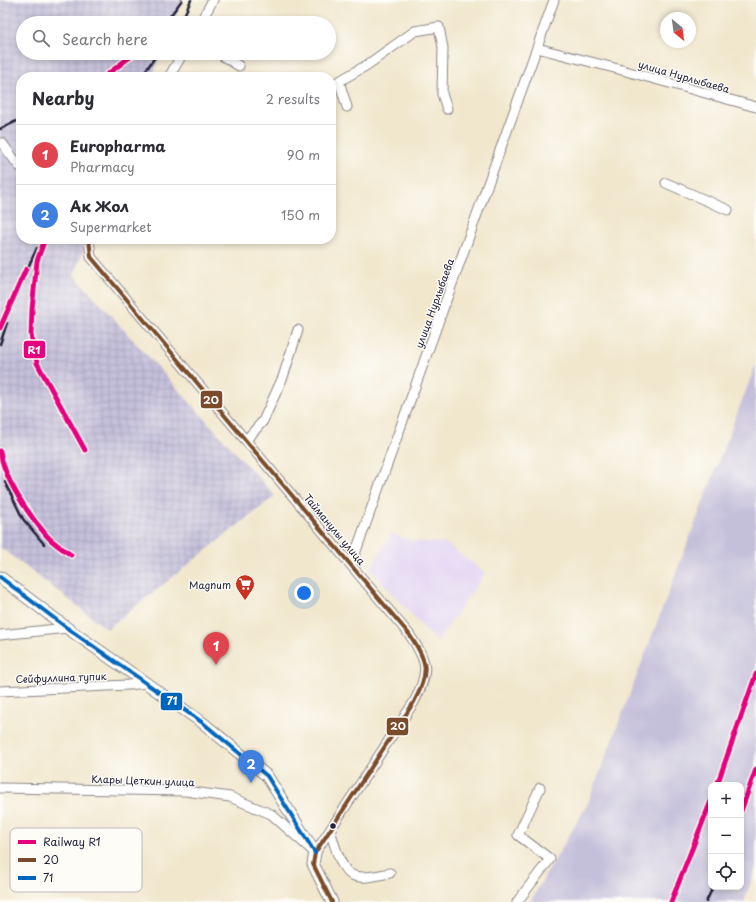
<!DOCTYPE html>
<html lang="en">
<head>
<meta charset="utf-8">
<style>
  body { margin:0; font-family:"Playpen Sans",sans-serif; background:#f2f2f3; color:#2b2b33 }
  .controls { position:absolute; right:12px; bottom:12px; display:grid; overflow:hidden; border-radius:8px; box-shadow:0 2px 6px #0003 }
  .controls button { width:36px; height:36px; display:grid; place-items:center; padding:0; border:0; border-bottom:1px solid #e1e1e2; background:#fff; color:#2b2b33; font:20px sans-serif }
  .compass { position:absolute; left:660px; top:12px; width:36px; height:36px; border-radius:50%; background:#fff; box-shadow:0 2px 6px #0003; rotate:151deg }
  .you { position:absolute; left:304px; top:593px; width:14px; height:14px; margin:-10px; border:3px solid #fff; border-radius:50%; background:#1a73e8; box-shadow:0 0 0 6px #1a73e833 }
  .badge { display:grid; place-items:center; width:26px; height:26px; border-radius:50%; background:#c8321e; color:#fff; font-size:13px; font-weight:700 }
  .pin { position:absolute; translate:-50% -33px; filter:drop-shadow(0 1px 2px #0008) }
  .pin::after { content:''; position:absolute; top:21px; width:14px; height:12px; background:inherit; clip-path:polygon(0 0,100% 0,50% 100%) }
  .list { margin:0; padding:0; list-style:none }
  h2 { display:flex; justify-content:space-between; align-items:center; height:52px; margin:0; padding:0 16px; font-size:17px }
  h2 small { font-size:13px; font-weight:400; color:#7c7c81 }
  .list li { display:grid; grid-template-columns:26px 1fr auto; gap:12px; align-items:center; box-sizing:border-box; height:60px; padding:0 16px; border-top:1px solid #e1e1e2 }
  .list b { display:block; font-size:15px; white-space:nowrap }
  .list p { margin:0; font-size:13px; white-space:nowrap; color:#7c7c81 }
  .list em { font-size:13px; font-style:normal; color:#7c7c81 }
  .icon { flex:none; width:22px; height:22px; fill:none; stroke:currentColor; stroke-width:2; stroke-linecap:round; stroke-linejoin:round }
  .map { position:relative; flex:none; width:756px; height:902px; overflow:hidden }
  .search { position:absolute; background:#fff; box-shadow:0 2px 6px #0003; left:16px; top:16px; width:320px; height:44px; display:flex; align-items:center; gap:10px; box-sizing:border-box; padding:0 14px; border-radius:22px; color:#7c7c81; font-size:15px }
  .panel { position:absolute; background:#fff; box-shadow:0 2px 6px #0003; left:16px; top:72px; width:320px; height:172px; border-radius:16px }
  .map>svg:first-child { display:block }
</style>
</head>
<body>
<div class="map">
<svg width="756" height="902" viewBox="0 0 756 902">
  <defs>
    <pattern id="industrial-grid" width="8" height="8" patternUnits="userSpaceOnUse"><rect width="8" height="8" fill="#c5c0da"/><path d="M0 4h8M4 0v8" fill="none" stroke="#a9a5bc"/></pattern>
  </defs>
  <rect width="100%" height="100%" fill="#fdfcf7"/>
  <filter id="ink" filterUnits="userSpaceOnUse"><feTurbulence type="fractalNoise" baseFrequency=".025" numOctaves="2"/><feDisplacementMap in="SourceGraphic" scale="8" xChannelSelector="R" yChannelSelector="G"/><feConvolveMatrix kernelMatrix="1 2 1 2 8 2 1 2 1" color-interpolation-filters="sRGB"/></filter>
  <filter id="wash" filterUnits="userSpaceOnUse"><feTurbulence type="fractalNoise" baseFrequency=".012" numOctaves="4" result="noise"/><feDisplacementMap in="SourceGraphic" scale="16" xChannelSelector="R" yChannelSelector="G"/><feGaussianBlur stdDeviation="0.9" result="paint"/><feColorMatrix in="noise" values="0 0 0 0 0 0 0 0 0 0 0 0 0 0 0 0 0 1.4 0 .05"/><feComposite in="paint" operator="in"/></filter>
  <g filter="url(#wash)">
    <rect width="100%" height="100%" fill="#f1e7cd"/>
    <!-- built -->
    <path fill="#e2d4f3" d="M392,534l20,7 33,2 40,30 -48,69 -67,-73z"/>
    <!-- industrial -->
    <path fill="url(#industrial-grid)" d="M0,0h182l-9,23h-150v30h138l-9,24h-131v162h67l-14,36 201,221 -168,133 -107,-82z"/>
    <!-- railway -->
    <path fill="#c5c0da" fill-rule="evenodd" d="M756,364v503l-12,35h-214l58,-99zM711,785h30v102h-30z"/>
  </g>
  <g filter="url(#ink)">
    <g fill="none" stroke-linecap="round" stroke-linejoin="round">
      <defs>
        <path id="minor" d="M200,23l13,-23
          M537,48l85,22 134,37
          M218,53l21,13
          M169,77l14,-24
          M339,81l8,26
          M331,86l36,-21 48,-34 24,-4 4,21 -1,46 5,15
          M0,144l2,-1 17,23
          M666,183l62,27
          M246,440l17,-19 20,-44 15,-47
          M351,565l203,-565
          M0,635l67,-7
          M0,691l128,-6 19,-2
          M0,788l185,3 45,6 41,17 44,39 99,-151c16,-31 14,-40 -5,-68l-318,-377 -2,-18
          M330,830c4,12 10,40 22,45 10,5 27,0 38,-2
          M517,902l33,-43 -32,-24 22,-47"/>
        <path id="major" d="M0,577l67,51 136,95 64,53 48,77 -2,11 19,38"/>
      </defs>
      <!-- minor casing -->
      <use href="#minor" stroke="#8a8484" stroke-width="11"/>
      <!-- major casing -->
      <use href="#major" stroke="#8a8484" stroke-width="13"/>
      <!-- minor -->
      <use href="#minor" stroke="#fff" stroke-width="9"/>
      <!-- major -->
      <use href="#major" stroke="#fff" stroke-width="11"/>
      <!-- rail -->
      <path stroke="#22223b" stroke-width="2.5" d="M165,23l17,-23
        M180,23l3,-5 8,-18
        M104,77l31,-24
        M141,77l17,-24
        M0,129l21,-10
        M45,239l-8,22 -5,48 -1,26 6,28 48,87
        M0,328l37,-80
        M0,344l7,-21
        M0,451c4,28 28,63 47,85 6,7 16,13 24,19
        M5,482l18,37 21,25
        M717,785l39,-111
        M741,811l15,-42
        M671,902l40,-101
        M706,902l7,-15"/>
      <defs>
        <path id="bus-1" d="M89,239l2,18 318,377c19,28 21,37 5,68l-99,151 -2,11 19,38"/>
        <path id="bus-2" d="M0,577l67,51 136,95 64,53 48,77"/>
      </defs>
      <!-- bus-1 casing -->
      <use href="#bus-1" stroke="#fdfcf7" stroke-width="7"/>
      <!-- bus-2 casing -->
      <use href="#bus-2" stroke="#fdfcf7" stroke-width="7"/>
      <!-- bus-1 -->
      <use href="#bus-1" stroke="#7a4b2a" stroke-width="4"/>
      <!-- bus-2 -->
      <use href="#bus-2" stroke="#0065bd" stroke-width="4"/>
      <defs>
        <path id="rail-1" d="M104,77l31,-24
          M45,239l-8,22 -5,48 -1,26 6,28 48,87
          M0,328l26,-59
          M0,451c4,28 28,63 47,85 6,7 16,13 24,19
          M717,785l39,-111
          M741,811l15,-42
          M671,902l40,-101"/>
      </defs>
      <!-- rail-1 casing -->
      <use href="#rail-1" stroke="#fdfcf7" stroke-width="8"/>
      <!-- rail-1 -->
      <use href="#rail-1" stroke="#e5007d" stroke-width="5"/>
    </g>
  </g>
  <!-- icons -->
  <defs>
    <symbol id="supermarket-pin" viewBox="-11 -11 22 30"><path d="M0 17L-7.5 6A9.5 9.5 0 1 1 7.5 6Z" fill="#c8321e" stroke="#fdfcf7"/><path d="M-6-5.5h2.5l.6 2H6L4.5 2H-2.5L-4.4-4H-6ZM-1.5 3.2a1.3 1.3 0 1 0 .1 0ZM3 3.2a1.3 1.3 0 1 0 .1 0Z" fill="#fff"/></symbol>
  </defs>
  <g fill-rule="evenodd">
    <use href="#supermarket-pin" x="234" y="573" width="22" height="30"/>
  </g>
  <!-- markers -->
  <circle fill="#22223b" stroke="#fdfcf7" stroke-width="1.5" cx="333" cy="826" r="3.5"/>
  <g text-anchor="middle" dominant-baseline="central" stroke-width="3" stroke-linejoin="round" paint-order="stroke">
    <!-- street labels -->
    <g font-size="10" fill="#22223b" stroke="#fdfcf7">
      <text transform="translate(684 76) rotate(16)">улица Нурлыбаева</text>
      <text transform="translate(434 303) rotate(-70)">улица Нурлыбаева</text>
      <text transform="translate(335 529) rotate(50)">Тайманулы улица</text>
      <text transform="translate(61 677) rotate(-2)">Сейфуллина тупик</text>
      <text transform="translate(143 780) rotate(2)">Клары Цеткин улица</text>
    </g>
    <!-- poi labels -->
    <g font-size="10" fill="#22223b" stroke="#fdfcf7" text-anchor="end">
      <text x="231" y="584">Magnum</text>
    </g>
  </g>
  <!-- legend -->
  <rect x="10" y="828" width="132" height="64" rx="6" fill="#fdfcf7" stroke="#bbbbbf" stroke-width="1"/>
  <rect x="18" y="840" width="18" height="4" fill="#e5007d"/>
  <rect x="18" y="858" width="18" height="4" fill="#7a4b2a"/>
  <rect x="18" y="876" width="18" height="4" fill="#0065bd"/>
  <g font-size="11" fill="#22223b">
    <text x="43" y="846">Railway R1</text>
    <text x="43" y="864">20</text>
    <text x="43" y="882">71</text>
  </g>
  <g stroke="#fdfcf7" stroke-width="1.5">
    <rect x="23" y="340" width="23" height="19" rx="4" fill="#e5007d"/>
    <rect x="200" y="390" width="23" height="19" rx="4" fill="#7a4b2a"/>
    <rect x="160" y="692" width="23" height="19" rx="4" fill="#0065bd"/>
    <rect x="386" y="717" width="23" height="19" rx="4" fill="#7a4b2a"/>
  </g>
  <g font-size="11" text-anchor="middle" font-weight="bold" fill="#fff">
    <text x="34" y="354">R1</text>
    <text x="211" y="404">20</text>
    <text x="172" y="705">71</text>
    <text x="398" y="730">20</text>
  </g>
</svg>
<div class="controls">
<button>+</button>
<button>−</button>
<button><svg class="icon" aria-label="locate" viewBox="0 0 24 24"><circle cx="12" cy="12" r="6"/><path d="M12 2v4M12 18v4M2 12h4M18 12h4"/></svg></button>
</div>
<svg class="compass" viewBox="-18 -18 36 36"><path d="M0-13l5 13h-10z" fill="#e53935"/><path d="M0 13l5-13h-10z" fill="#7c7c81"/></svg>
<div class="you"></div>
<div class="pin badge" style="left:216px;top:665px;background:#e0444e">1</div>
<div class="pin badge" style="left:251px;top:783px;background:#3f7fe0">2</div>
<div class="search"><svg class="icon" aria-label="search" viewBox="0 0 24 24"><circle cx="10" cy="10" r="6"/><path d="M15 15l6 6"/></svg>Search here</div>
<section class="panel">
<h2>Nearby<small>2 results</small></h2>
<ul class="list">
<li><span class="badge" style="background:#e0444e">1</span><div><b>Europharma</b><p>Pharmacy</p></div><em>90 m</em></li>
<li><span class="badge" style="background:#3f7fe0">2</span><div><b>Ак Жол</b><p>Supermarket</p></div><em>150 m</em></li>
</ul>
</section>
</div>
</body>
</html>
